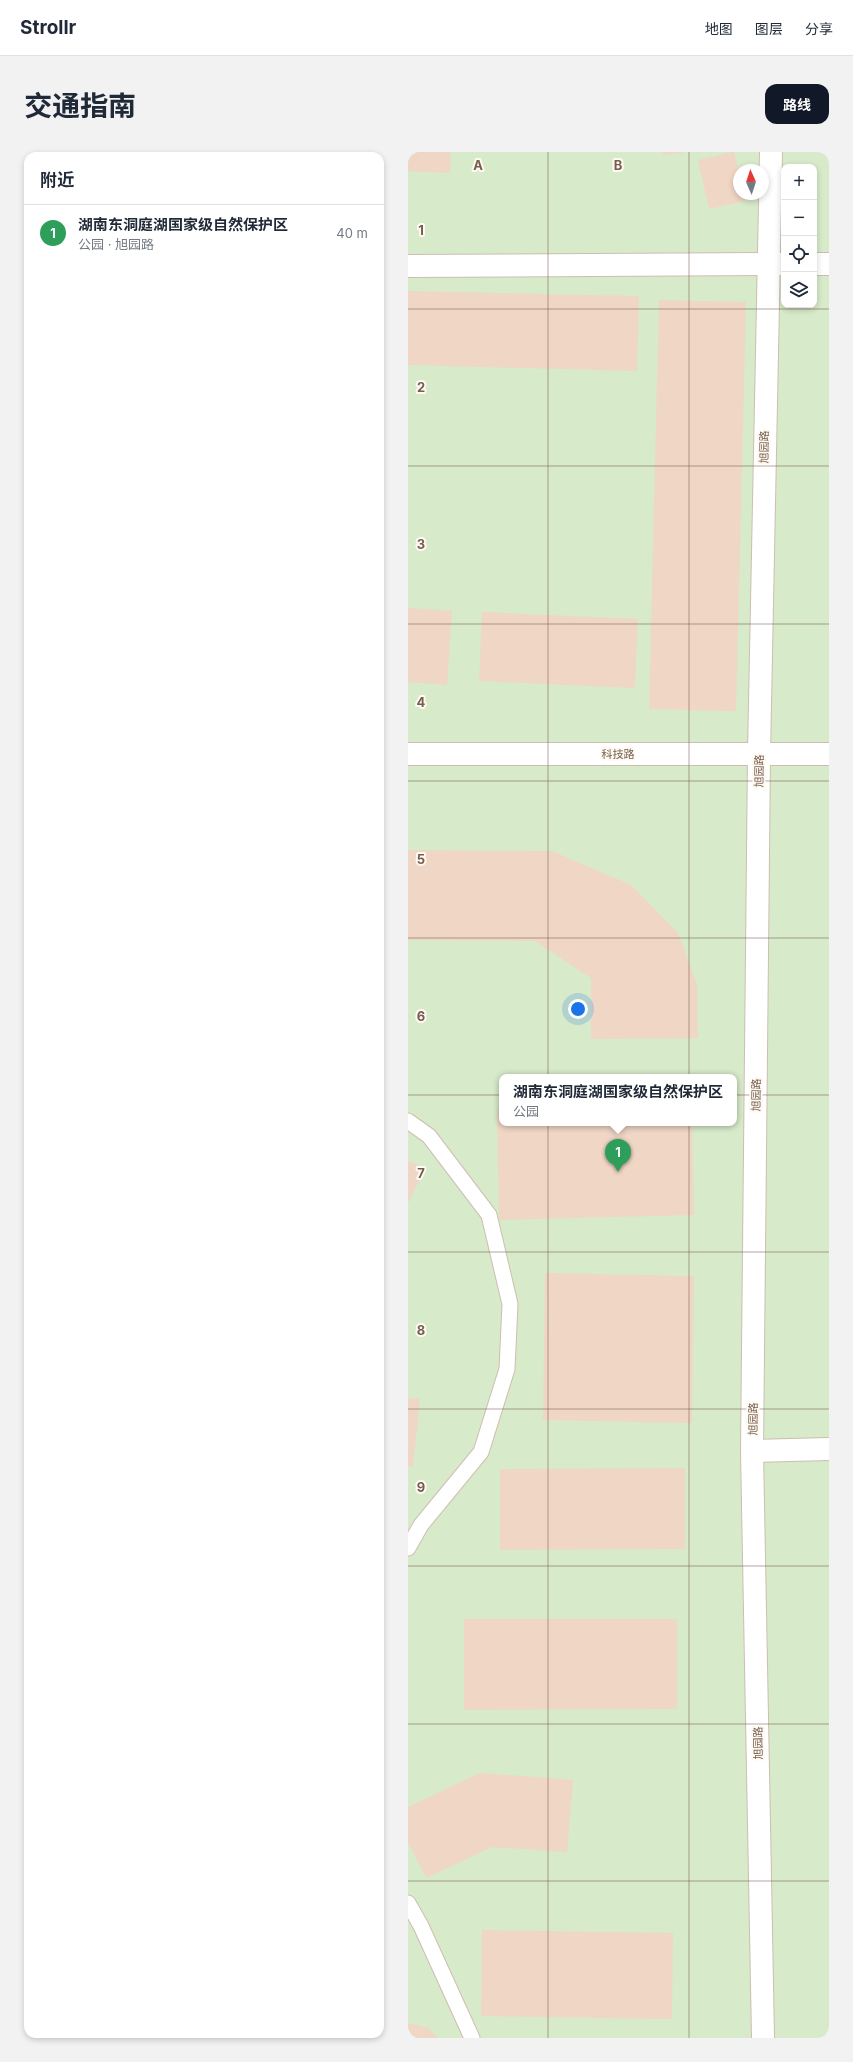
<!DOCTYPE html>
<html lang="zh">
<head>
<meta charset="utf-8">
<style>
  body { margin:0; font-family:Inter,"Noto Sans SC",sans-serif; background:#f2f2f3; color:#1f2937 }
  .controls { position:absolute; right:12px; top:12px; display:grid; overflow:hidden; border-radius:8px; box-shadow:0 2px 6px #0003 }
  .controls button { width:36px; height:36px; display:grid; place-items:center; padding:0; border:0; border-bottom:1px solid #e0e1e3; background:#fff; color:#1f2937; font:20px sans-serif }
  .compass { position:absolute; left:325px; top:12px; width:36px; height:36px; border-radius:50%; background:#fff; box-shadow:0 2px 6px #0003; rotate:357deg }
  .you { position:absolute; left:170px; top:857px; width:14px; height:14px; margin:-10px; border:3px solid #fff; border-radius:50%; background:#1a73e8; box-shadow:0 0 0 6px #1a73e833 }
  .badge { display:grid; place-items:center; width:26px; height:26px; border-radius:50%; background:#111827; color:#fff; font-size:13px; font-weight:700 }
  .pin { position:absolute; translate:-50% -33px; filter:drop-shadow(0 1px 2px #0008) }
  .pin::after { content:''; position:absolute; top:21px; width:14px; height:12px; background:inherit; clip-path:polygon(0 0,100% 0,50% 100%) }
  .popup { position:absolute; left:91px; top:922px; width:238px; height:52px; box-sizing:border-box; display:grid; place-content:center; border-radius:8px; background:#fff; filter:drop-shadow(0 1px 3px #0005); font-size:13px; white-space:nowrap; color:#747a83 }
  .popup b { font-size:15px; color:#1f2937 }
  .popup::after { content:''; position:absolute; left:50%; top:100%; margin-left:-8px; border:8px solid transparent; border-top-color:#fff }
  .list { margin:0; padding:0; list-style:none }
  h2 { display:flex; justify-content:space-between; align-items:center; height:52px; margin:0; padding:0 16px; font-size:17px }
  h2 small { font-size:13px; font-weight:400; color:#747a83 }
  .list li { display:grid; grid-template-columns:26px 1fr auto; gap:12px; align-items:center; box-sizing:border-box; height:56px; padding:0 16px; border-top:1px solid #e0e1e3 }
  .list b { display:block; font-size:15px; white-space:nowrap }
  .list p { margin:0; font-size:13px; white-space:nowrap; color:#747a83 }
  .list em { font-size:13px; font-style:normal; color:#747a83 }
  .icon { flex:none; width:22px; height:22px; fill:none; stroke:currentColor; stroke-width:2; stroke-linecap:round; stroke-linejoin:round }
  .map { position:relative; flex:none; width:421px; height:1886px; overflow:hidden; border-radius:12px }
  header { display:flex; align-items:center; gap:24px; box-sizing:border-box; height:56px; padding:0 20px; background:#fff; border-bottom:1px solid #e0e1e3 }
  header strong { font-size:19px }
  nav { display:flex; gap:22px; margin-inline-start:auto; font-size:14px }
  .intro { display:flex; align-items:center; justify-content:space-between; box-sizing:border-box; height:96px; padding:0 24px }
  h1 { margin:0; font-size:28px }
  .button { padding:10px 18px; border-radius:12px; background:#111827; color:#fff; font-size:14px; font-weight:700 }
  main { display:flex; gap:24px; padding:0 24px }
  aside { flex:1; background:#fff; border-radius:12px; box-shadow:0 2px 6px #0003 }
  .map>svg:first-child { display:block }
</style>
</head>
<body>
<header>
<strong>Strollr</strong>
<nav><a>地图</a><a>图层</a><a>分享</a></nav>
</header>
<div class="intro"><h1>交通指南</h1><a class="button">路线</a></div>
<main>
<aside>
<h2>附近<small></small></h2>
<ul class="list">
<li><span class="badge" style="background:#2e9e5b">1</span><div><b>湖南东洞庭湖国家级自然保护区</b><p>公园 · 旭园路</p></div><em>40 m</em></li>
</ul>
</aside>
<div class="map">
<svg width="421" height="1886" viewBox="0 0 421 1886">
  <rect width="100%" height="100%" fill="#fcf6ec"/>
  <!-- green -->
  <path fill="#d7eaca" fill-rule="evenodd" d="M0,0h421v1886h-421zM376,15h30v138h-30zM331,18h24v24h-24zM94,925h232v46h-232z"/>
  <!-- building -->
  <path fill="#f0d6c5" d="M0,0h43l-1,21 -42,-2z
    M255,0h19l1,1 -20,2z
    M324,0h2l5,20v22h5l1,7 -36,8 -11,-49z
    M0,139l231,5 -2,75 -229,-6z
    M251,148l87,2 -10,409 -87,-2z
    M0,456l44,3 -5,74 -39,-3z
    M74,460l156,7 -3,69 -156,-7z
    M0,698l144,1 79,34 47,48 19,51 1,54 -107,1v-61l-56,-37 -127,-1z
    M94,957v14h190l2,92 -195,5 -2,-110z
    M0,1009l17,8 -17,34z
    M137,1121l149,3 -2,147 -149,-3z
    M0,1246l12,1 -7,68 -5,-1z
    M277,1316v81l-185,1v-81z
    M56,1467h213v90l-213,1z
    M72,1621l93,7 -6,72 -75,-5 -66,31 -18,-36v-35z
    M74,1778l191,3 -1,86 -191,-3z
    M0,1871l20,5 10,10h-30z"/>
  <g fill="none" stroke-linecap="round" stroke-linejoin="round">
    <defs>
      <path id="service" d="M0,969l21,15 60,79 21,89 -3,65 -26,83 -60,73 -13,23
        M0,1751l13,23 51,112"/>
      <path id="minor" d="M406,112h15
        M0,114l376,-2
        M0,602h421
        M344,1299l77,-2"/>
      <path id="tertiary" d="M355,1886l-11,-587 7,-697 12,-602"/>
    </defs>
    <!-- service casing -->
    <use href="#service" stroke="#cebeb1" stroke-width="17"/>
    <!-- minor casing -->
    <use href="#minor" stroke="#cebeb1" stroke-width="24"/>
    <!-- tertiary casing -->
    <use href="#tertiary" stroke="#cebeb1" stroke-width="24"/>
    <!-- service -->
    <use href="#service" stroke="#fff" stroke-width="15"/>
    <!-- minor -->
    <use href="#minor" stroke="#fff" stroke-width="22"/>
    <!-- tertiary -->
    <use href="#tertiary" stroke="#fff" stroke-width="22"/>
  </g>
  <!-- grid -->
  <path fill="none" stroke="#775d4f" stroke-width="1" stroke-opacity="0.55" d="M140,0v1886M281,0v1886M0,157h421M0,314h421M0,472h421M0,629h421M0,786h421M0,943h421M0,1100h421M0,1257h421M0,1414h421M0,1572h421M0,1729h421"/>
  <g text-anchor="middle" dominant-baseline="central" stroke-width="4" stroke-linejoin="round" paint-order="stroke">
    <!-- street labels -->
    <g font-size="11" fill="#775d4f" stroke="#fefaf2">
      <text transform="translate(356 295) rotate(-89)">旭园路</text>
      <text x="210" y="602">科技路</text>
      <text transform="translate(351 619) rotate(-89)">旭园路</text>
      <text transform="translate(348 943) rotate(-89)">旭园路</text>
      <text transform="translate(345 1267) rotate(-89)">旭园路</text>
      <text transform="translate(350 1591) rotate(-91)">旭园路</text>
    </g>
  </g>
  <g font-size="13" text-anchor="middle" font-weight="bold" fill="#775d4f" stroke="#fefaf2" stroke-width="4" stroke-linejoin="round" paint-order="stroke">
    <text x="70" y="18">A</text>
    <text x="210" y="18">B</text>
    <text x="13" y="83">1</text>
    <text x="13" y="240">2</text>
    <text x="13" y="397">3</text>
    <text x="13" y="555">4</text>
    <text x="13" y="712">5</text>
    <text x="13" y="869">6</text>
    <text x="13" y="1026">7</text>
    <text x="13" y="1183">8</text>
    <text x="13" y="1340">9</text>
  </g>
</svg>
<div class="controls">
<button>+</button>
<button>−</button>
<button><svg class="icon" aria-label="locate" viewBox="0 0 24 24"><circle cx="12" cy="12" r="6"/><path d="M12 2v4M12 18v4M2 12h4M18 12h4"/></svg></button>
<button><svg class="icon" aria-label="layers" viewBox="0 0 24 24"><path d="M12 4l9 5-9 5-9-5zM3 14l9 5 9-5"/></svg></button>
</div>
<svg class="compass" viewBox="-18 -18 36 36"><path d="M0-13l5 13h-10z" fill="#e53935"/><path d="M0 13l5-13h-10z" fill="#747a83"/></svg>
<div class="you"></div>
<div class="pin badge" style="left:210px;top:1020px;background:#2e9e5b">1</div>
<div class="popup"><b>湖南东洞庭湖国家级自然保护区</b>公园</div>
</div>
</main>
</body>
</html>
